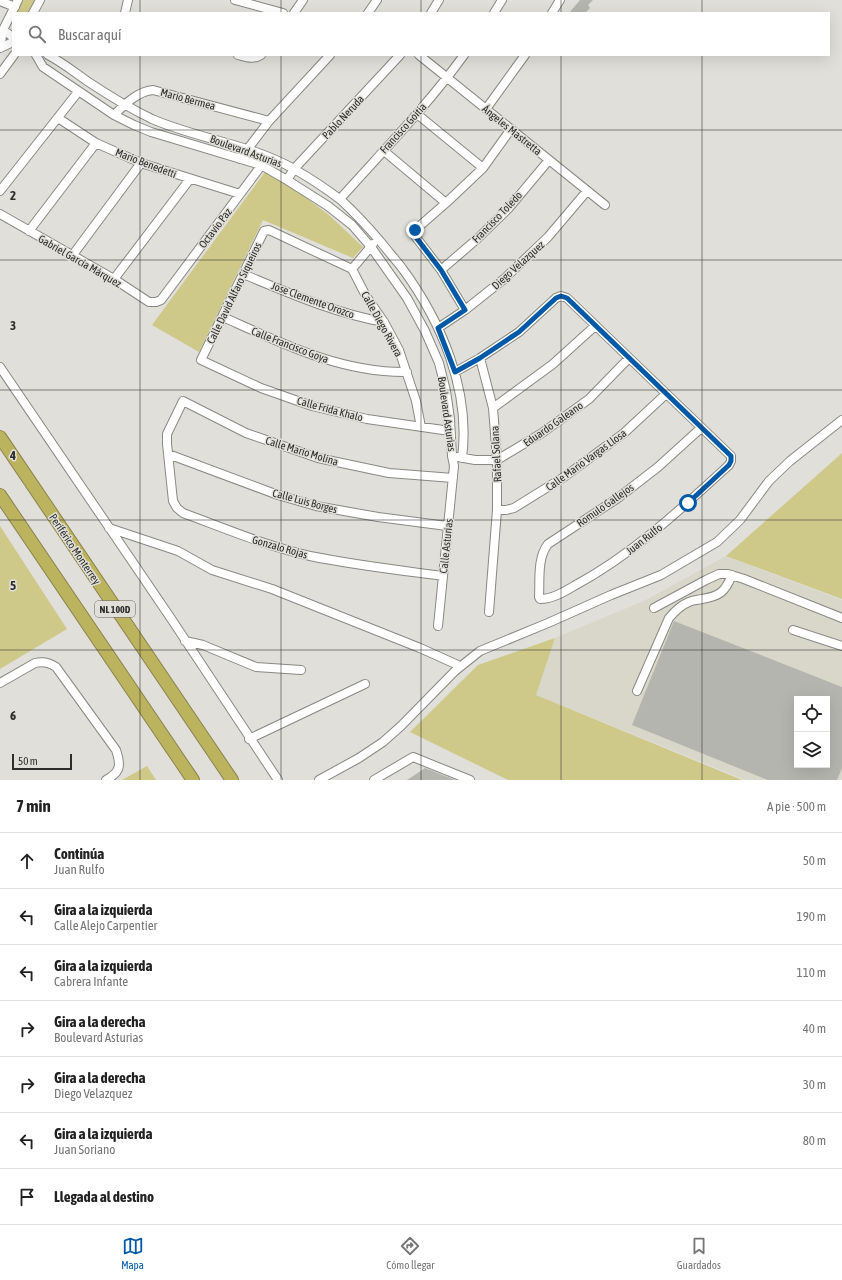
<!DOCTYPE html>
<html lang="es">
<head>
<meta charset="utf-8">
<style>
  body { margin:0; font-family:"Asap Condensed",sans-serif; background:#f2f2f2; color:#222 }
  .controls { position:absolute; right:12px; bottom:12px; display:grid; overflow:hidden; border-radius:0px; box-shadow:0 4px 16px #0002 }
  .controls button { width:36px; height:36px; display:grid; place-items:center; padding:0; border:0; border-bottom:1px solid #e0e0e0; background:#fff; color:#222; font:20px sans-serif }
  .scale { position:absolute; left:12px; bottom:10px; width:60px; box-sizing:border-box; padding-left:4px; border:2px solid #2e2e2c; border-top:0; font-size:11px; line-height:14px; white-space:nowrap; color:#2e2e2c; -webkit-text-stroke:3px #e0dfd9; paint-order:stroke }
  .stop { position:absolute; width:12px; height:12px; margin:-9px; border:3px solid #0259a7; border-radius:50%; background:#fff }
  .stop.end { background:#0259a7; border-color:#fff; box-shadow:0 1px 4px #0008 }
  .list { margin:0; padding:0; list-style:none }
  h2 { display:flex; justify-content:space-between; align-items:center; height:52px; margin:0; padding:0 16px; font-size:17px }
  h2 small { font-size:13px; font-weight:400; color:#767676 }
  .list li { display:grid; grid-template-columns:26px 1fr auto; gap:12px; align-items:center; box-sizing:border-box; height:56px; padding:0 16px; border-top:1px solid #e0e0e0 }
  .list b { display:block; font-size:15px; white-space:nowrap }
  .list p { margin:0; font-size:13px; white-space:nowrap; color:#767676 }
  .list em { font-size:13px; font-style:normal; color:#767676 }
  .icon { flex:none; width:22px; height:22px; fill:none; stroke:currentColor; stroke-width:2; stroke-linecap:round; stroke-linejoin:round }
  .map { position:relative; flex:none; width:842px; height:780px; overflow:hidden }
  .search { position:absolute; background:#fff; box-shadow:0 4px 16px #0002; left:12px; right:12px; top:12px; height:44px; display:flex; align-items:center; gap:10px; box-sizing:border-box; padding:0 14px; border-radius:0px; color:#767676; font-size:15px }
  .sheet { height:444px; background:#fff }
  nav { display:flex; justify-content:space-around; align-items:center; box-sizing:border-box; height:56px; border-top:1px solid #e0e0e0; background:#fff; font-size:11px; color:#767676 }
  nav a { display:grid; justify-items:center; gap:2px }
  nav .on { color:#0259a7 }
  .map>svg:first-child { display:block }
</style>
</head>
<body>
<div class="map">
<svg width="842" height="780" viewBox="0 0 842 780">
  <rect width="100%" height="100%" fill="#e0dfd9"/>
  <!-- built -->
  <path fill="#d8d7c9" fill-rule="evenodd" d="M726,556l116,44v180h-96l-210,-85 19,-57 89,-37zM797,699h30v66h-30z"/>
  <!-- green -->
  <path fill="#cfc989" d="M22,0h16l-9,13h-12z
    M265,172l29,17 35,26 34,32 -10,11 -90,-38 -64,132 -47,-27z
    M842,453v146l-116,-43z
    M0,526l67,103 -67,40z
    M555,638l-19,57 206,85h-234l-98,-48 68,-67z
    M147,766l9,14h-34z"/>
  <!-- building -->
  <path fill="#b5b5af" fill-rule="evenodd" d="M580,0h13l-5,5 2,3 -5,5h-16z
    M674,621l168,66v81l-5,12h-69l-136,-55zM797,699h30v66h-30z
    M425,768l30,12h-48z"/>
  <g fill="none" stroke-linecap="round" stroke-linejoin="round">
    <defs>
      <path id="minor" d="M235,0l48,13
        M0,1l15,6
        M33,13l7,-13
        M125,13l3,-13
        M294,13l9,-13
        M368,13l9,-13
        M431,13l8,-13
        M494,13l8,-13
        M552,13l8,-13
        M3,30l10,7
        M0,48l3,-18 15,-30
        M0,48l13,-6
        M36,55l7,12 71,48 20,10 17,7 110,33 26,15 41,26 24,19 19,22 36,51 18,33 14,32 7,28 4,28 2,37 2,10 -16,160
        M48,55c14,7 26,17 39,26 21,14 42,27 65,38 46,20 98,25 142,50 14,8 35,22 47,31 14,13 27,27 39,41 7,9 15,18 22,27 39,53 69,122 60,190
        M238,55c8,2 15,5 23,0
        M419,55l186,150
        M0,74l14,-19
        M486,109l39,-54
        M417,114l66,54
        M114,115c10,-10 24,-24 39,-25l116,31
        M58,118l38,25 45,20 99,31
        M384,151l62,52
        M240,159l29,-38 61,-66
        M287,180l7,-11 106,-114
        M0,191l78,-99
        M340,199c42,-47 87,-93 124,-144
        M0,214l114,65 35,23h7l5,-2 103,-138
        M29,231l67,-88
        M72,256l69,-93
        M352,269l21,-25
        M441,270l36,-31 31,-30 41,-49
        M243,274c46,19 91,39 141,48
        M114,279l76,-100
        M465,310l-24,-40 -26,-34v-6l31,-27 37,-35 28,-39
        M223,317c58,26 118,56 184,55
        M438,328l27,-18 39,-31 44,-42 39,-46
        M480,358l13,50 4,52v50l-8,102
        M0,367l170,250 108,163
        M455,372l25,-14 39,-26 37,-34 5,-2 6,2 164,158v5l-2,4c-48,44 -97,90 -155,121 -10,6 -22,13 -34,13l-1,-2c1,-17 -2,-39 9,-53l70,-46 40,-31 43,-39
        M493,408l60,-44 42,-38
        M421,427l-5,-26 -17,-51 -15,-28 -18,-26 -14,-27 -83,-39 -5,1 -63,129 60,28 51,18 55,13 76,11
        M168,454l110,41 38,11 62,11 69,9
        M458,457l17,3h22l45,-27 47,-34 40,-41
        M497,510h9l8,-2 50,-31 60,-44 42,-39
        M109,528l69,23 34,19 60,19 148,59 40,18
        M443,576c-45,-6 -89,-11 -133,-20 -44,-10 -86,-28 -127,-43l-6,-5 -4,-7 -6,-57v-10l16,-33 63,32 72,25 71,15 64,5
        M654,608l52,-28 13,-6h9l16,5 98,39
        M793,630l49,16
        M185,641l18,4 53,22 45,3
        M0,683l35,-20c8,-2 14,-1 21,4l60,83c5,15 5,22 -10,30
        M637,691l32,-73c6,-7 12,-13 20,-16 4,-2 9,-2 13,-3 18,-3 23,-7 30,-24
        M249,739l116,-55
        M319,780l40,-22 24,-16 18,-16 54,-55 25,-20 68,-28 63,-28 50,-20 56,-33 23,-22 29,-39 21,-20 52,-41
        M374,780l39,-23 57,23"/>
      <path id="highway" d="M0,437l232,343
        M0,495l193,285"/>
    </defs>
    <!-- minor casing -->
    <use href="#minor" stroke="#898983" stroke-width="10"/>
    <!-- highway casing -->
    <use href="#highway" stroke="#8a844d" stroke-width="14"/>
    <!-- minor -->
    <use href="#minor" stroke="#fff" stroke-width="8"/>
    <!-- highway -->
    <use href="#highway" stroke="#bcb35f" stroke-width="12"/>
  </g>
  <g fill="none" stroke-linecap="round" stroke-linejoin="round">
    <!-- route -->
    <path stroke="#0259a7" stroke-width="5" d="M415,230v6l26,34 24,40 -27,18 17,44 25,-14 39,-26 37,-34 5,-2 6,2 164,158v5l-2,4 -41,38"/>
  </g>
  <!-- grid -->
  <path fill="none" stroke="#2e2e2c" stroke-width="1" stroke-opacity="0.55" d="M140,0v13M281,0v13M421,0v13M561,0v13M702,0v13M140,55v725M281,55v725M421,55v725M561,55v725M702,55v725M0,130h842M0,260h842M0,390h842M0,520h842M0,650h842"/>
  <g text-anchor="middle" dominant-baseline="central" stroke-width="3" stroke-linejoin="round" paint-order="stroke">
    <!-- shield labels -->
    <rect fill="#e0dfd9" stroke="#636360" stroke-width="1" x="95" y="601" width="40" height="16" rx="3"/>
    <g font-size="10" font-weight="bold" fill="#2e2e2c">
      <text x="115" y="609">NL 100D</text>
    </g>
    <!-- street labels -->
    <g font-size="11" fill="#2e2e2c" stroke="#e0dfd9">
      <text transform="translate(188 99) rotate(15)">Mario Bermea</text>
      <text transform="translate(343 117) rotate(-47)">Pablo Neruda</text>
      <text transform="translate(403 128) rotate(-48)">Francisco Goitia</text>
      <text transform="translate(512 130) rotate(39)">Ángeles Mastretta</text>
      <text transform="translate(246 151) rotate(20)">Boulevard Asturias</text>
      <text transform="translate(146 163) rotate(21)">Mario Benedetti</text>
      <text transform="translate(497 217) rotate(-46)">Francisco Toledo</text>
      <text transform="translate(215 228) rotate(-53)">Octavio Paz</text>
      <text transform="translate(80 261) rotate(30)">Gabriel García Márquez</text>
      <text transform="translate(518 265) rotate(-42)">Diego Velazquez</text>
      <text transform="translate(234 293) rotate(-64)">Calle David Alfaro Siqueiros</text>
      <text transform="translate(313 300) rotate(20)">Jose Clemente Orozco</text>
      <text transform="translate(382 324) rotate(61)">Calle Diego Rivera</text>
      <text transform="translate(290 345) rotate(21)">Calle Francisco Goya</text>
      <text transform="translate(330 409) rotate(15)">Calle Frida Khalo</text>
      <text transform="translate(447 414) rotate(82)">Boulevard Asturias</text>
      <text transform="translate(553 424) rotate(-35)">Eduardo Galeano</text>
      <text transform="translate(302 451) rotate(17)">Calle Mario Molina</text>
      <text transform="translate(496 454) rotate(-93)">Rafael Solana</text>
      <text transform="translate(586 460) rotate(-36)">Calle Mario Vargas Llosa</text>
      <text transform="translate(305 501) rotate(15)">Calle Luis Borges</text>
      <text transform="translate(605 505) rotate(-35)">Romulo Gallejos</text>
      <text transform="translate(644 539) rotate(-38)">Juan Rulfo</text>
      <text transform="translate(446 546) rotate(-84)">Calle Asturias</text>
      <text transform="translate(280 547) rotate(16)">Gonzalo Rojas</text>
      <text transform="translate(75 549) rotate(56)">Periférico Monterrey</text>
    </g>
  </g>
  <g font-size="13" text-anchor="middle" font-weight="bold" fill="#2e2e2c" stroke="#e0dfd9" stroke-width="3" stroke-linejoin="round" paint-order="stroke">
    <text x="13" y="200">2</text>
    <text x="13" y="330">3</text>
    <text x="13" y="460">4</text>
    <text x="13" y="590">5</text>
    <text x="13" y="720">6</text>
  </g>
</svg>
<div class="controls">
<button><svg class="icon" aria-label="locate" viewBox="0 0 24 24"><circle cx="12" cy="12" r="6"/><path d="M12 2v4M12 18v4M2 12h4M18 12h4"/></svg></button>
<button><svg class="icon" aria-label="layers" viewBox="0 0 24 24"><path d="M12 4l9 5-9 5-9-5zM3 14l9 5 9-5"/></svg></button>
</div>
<div class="scale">50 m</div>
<div class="stop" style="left:688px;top:503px"></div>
<div class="stop end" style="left:415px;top:230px"></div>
<div class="search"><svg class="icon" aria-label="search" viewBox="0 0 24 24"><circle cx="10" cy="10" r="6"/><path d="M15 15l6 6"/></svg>Buscar aquí</div>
</div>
<section class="sheet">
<h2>7 min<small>A pie · 500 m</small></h2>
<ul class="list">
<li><svg class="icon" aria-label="ahead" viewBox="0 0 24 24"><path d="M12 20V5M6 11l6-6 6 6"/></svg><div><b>Continúa</b><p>Juan Rulfo</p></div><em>50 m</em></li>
<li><svg class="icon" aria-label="left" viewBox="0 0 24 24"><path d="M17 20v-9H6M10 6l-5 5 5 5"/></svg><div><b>Gira a la izquierda</b><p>Calle Alejo Carpentier</p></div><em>190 m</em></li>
<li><svg class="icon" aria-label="left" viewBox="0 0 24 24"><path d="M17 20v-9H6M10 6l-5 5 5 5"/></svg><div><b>Gira a la izquierda</b><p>Cabrera Infante</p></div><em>110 m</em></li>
<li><svg class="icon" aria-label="right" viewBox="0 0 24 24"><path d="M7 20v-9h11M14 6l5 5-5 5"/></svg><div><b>Gira a la derecha</b><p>Boulevard Asturias</p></div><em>40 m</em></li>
<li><svg class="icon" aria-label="right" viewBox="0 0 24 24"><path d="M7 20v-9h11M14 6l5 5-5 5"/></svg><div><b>Gira a la derecha</b><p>Diego Velazquez</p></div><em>30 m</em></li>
<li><svg class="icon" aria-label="left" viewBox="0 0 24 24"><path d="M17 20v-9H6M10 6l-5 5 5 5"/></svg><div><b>Gira a la izquierda</b><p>Juan Soriano</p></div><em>80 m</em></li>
<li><svg class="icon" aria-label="arrive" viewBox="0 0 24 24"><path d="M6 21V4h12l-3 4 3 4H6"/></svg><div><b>Llegada al destino</b></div></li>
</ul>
</section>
<nav>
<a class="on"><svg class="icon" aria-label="map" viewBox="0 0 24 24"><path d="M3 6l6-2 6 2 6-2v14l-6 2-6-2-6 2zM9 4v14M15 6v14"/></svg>Mapa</a>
<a><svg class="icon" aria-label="directions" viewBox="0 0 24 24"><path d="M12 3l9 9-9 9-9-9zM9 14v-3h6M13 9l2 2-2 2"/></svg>Cómo llegar</a>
<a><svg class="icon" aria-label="saved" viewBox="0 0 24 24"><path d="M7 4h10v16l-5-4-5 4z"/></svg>Guardados</a>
</nav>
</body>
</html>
